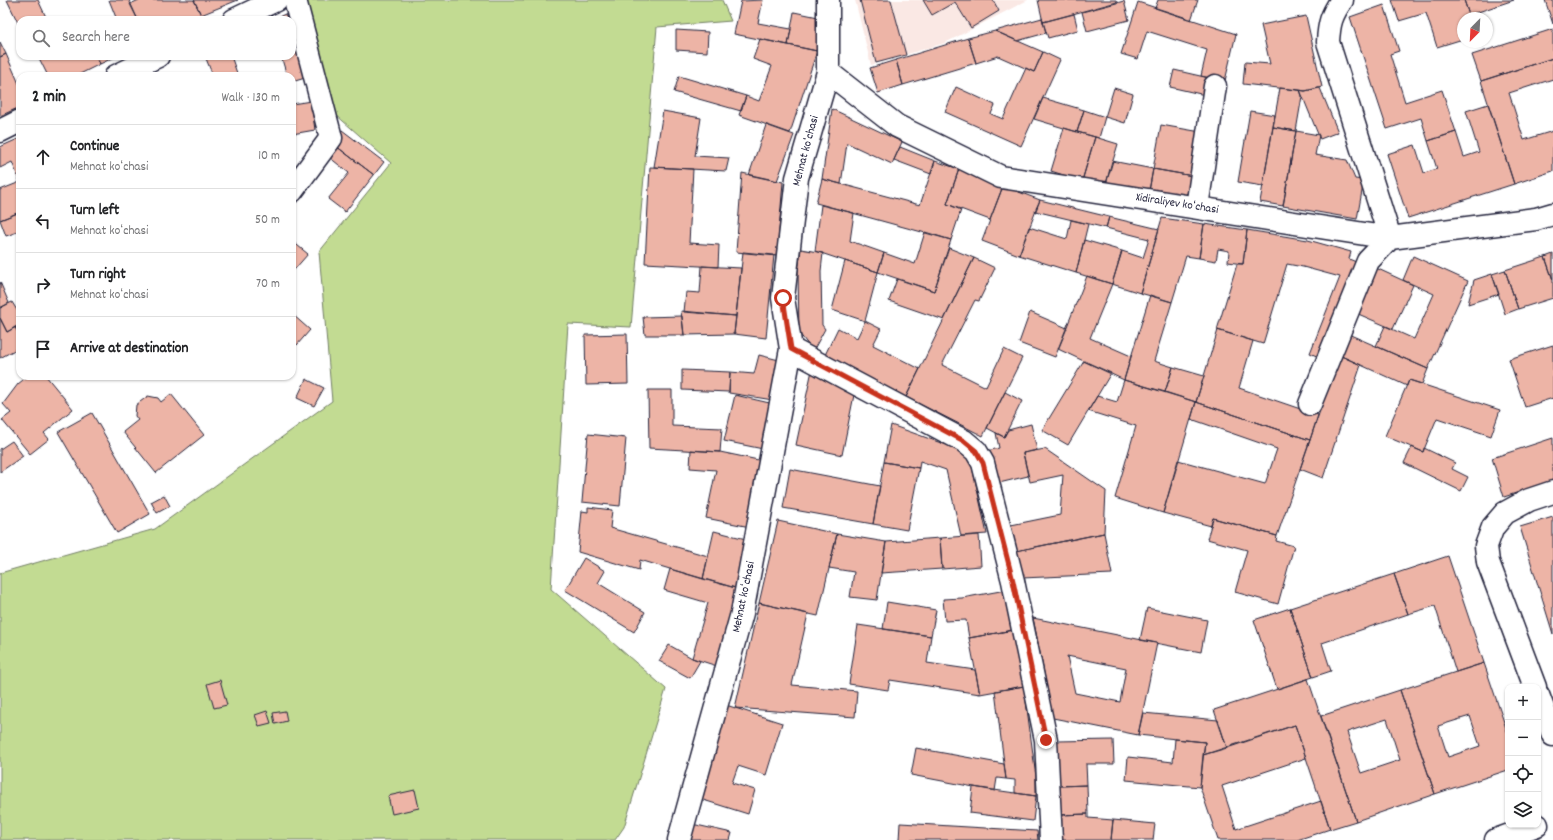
<!DOCTYPE html>
<html lang="en">
<head>
<meta charset="utf-8">
<style>
  body { margin:0; font-family:Dekko,sans-serif; background:#f2f2f2; color:#202124 }
  .controls { position:absolute; right:12px; bottom:12px; display:grid; overflow:hidden; border-radius:8px; box-shadow:0 1px 3px #0004 }
  .controls button { width:36px; height:36px; display:grid; place-items:center; padding:0; border:0; border-bottom:1px solid #e0e0e0; background:#fff; color:#202124; font:20px sans-serif }
  .compass { position:absolute; left:1457px; top:12px; width:36px; height:36px; border-radius:50%; background:#fff; box-shadow:0 1px 3px #0004; rotate:204deg }
  .stop { position:absolute; width:12px; height:12px; margin:-9px; border:3px solid #c8321e; border-radius:50%; background:#fff }
  .stop.end { background:#c8321e; border-color:#fff; box-shadow:0 1px 4px #0008 }
  .list { margin:0; padding:0; list-style:none }
  h2 { display:flex; justify-content:space-between; align-items:center; height:52px; margin:0; padding:0 16px; font-size:17px }
  h2 small { font-size:13px; font-weight:400; color:#757577 }
  .list li { display:grid; grid-template-columns:26px 1fr auto; gap:12px; align-items:center; box-sizing:border-box; height:64px; padding:0 16px; border-top:1px solid #e0e0e0 }
  .list b { display:block; font-size:15px; white-space:nowrap }
  .list p { margin:0; font-size:13px; white-space:nowrap; color:#757577 }
  .list em { font-size:13px; font-style:normal; color:#757577 }
  .icon { flex:none; width:22px; height:22px; fill:none; stroke:currentColor; stroke-width:2; stroke-linecap:round; stroke-linejoin:round }
  .map { position:relative; flex:none; width:1553px; height:840px; overflow:hidden }
  .search { position:absolute; background:#fff; box-shadow:0 1px 3px #0004; left:16px; top:16px; width:280px; height:44px; display:flex; align-items:center; gap:10px; box-sizing:border-box; padding:0 14px; border-radius:12px; color:#757577; font-size:15px }
  .panel { position:absolute; background:#fff; box-shadow:0 1px 3px #0004; left:16px; top:72px; width:280px; height:308px; border-radius:12px }
  .map>svg:first-child { display:block }
</style>
</head>
<body>
<div class="map">
<svg width="1553" height="840" viewBox="0 0 1553 840">
  <rect width="100%" height="100%" fill="#fff"/>
  <filter id="ink" filterUnits="userSpaceOnUse"><feTurbulence type="fractalNoise" baseFrequency=".025" numOctaves="2"/><feDisplacementMap in="SourceGraphic" scale="8" xChannelSelector="R" yChannelSelector="G"/><feConvolveMatrix kernelMatrix="1 2 1 2 8 2 1 2 1" color-interpolation-filters="sRGB"/></filter>
  <g filter="url(#ink)">
    <!-- built -->
    <path fill="#fae8e4" d="M855,0h173l-83,43 -74,22z"/>
    <!-- green -->
    <path fill="#c2db92" stroke="#727e66" d="M302,0h420l9,21 -74,6 -26,300 -63,-3 -17,265 115,100 -42,138 -9,13h-615v-267l155,-44 177,-128 -13,-149 72,-89 -56,-49z"/>
    <!-- building -->
    <path fill="#edb4a6" stroke="#22223b" fill-rule="evenodd" d="M7,0h31l8,17 -6,3h-20v7z
      M109,0h20l9,20h-21z
      M139,0h55l7,15 -10,5h-53l-8,-16z
      M194,0h44l-37,15z
      M763,0l-5,23 33,6 -3,16 -54,-11 7,-33z
      M860,0h31l15,55 -30,8z
      M923,0h70l6,11 -28,17 -16,-26 -23,13z
      M1038,0h78l1,2 -74,20z
      M1158,0h40l-7,20 -36,-12z
      M1392,0h72l6,18h-7v21l-26,8 -11,-34 -27,8z
      M1464,0h50l-45,15z
      M1545,0h8v24z
      M1124,1l5,19 -42,11 -5,-19z
      M1138,2l98,32 -11,47 -24,-5 6,-26 -60,-19 -9,28 -17,-5z
      M1384,5l15,46 -9,3 15,48 37,-12 14,42 -28,9 -7,-23 -34,11 -37,-112z
      M794,12l29,6 -6,33 -29,-6z
      M285,14l3,6h-16z
      M1074,14l4,16 -30,8 -5,-16z
      M1306,16l16,71 -17,4 -62,-7 2,-22 25,2 -9,-39z
      M1042,18l4,15 -29,8 -22,-10z
      M292,29l13,49 -13,4v-6h-5l-6,-20h11z
      M1553,29v29l-72,23 -9,-26z
      M676,30l32,2 -1,20 -31,-2z
      M995,31l48,21 -9,20 -36,-16 -22,7 -8,-25z
      M968,38l8,25 -73,22 -7,-25z
      M760,39l57,12 -27,82 -51,-18 7,-19 13,5 13,-35 -19,-7z
      M0,42l6,12 -6,3z
      M1043,52l17,8 -39,86 -76,-34 11,-25 39,18 -4,9 12,5 23,-51 8,4z
      M6,54l14,32v21l-20,9v-59z
      M38,56h58l4,8 -24,12h-28z
      M96,56h21l-17,8z
      M205,56h26l7,20h-25z
      M1553,58v21l-44,14 15,47 29,-9v40l-39,13 -33,-103z
      M896,60l7,25 -25,8 -8,-25z
      M1174,70l35,8 -4,17 -35,-8z
      M679,76l67,20 -5,15 -67,-19z
      M1114,88l19,6 -8,29 -20,-6z
      M1280,88l20,2 2,6 -6,35 -23,-4z
      M1320,88l18,44 -18,7 -20,-49 5,1z
      M1043,98l41,12 -7,22 -43,-13z
      M311,101l4,29 -23,4v-30z
      M1488,104l26,80 -106,34 -21,-64 28,-9 9,28 13,-4 -9,-28 28,-9 8,25 15,-5 -13,-41z
      M832,109l70,33 -10,22 -45,-21 -6,41 -19,-5z
      M1084,110l21,7 -6,21 -22,-6z
      M663,111l38,7 -6,38 34,2 -3,13 -72,-4z
      M1250,111l25,4 -12,71 -25,-4z
      M766,125l28,10 -17,46 -28,-6z
      M1161,125l40,7 -8,44 -40,-7z
      M1273,127l23,4 -13,75 -23,-4z
      M1064,128l31,9 -13,44 -31,-10z
      M342,130l42,32 -10,13 -42,-32z
      M1296,131l23,4 -4,20 32,5 8,19 9,1 -7,39 -74,-13z
      M1095,137l23,7 -12,40 -24,-3z
      M20,138v44l-8,-20 -12,6v-21z
      M332,143l42,32 -29,37 -17,-13 21,-26 -25,-20z
      M900,147l35,14 -4,13 -37,-14z
      M935,161l24,8 -12,35 14,6 -10,30 -135,-37 6,-24 98,26z
      M1112,161l41,8 -4,22 -43,-7z
      M650,167l43,2 -4,74 30,2 -1,22 -73,-4z
      M959,169l44,17 -13,34 -43,-16z
      M1153,169l40,7 -4,23 -40,-8z
      M742,173l41,9 -6,74 -41,-4z
      M20,182v30l-20,8v-30z
      M1003,186l37,14 -21,55 -37,-14z
      M1040,200l69,17 -3,11 -71,-17z
      M821,205l33,8 -4,28 34,12 -6,19 -63,-21z
      M20,212v19l-14,5 -6,-16z
      M1109,217l50,12 -19,64 -28,-9 10,-33 21,7 6,-19 -43,-11z
      M1162,218l42,6 -5,34 -13,-2 -14,46 -32,-9z
      M1071,220l17,4 -12,49 -57,-18 10,-28 38,12z
      M1204,224l43,6 -4,34 -15,-2 1,-11 -11,-2 -2,12 -17,-3z
      M1247,230l61,10 43,12 -2,7 12,5 -38,95 -13,-6 30,-76 -37,-10 -16,-3 -24,80 -46,-14 20,-66h6z
      M925,232l26,8 -17,51 -56,-19 6,-19 31,11z
      M1084,240l38,11 -10,33 -36,-11z
      M292,241l16,13 -14,16 -2,-2z
      M949,248l25,10 -30,62 -55,-19 8,-22 37,12z
      M801,249l22,4 -2,18 1,54 3,4 -12,22 -14,-18 -1,-61z
      M743,252l31,3 -8,83 -32,-4z
      M1553,254v26l-8,-23z
      M1413,256l55,25 -40,88 -52,-23 9,-20 29,13 20,-45 -31,-14z
      M1545,257l8,23v18l-35,11 -13,-39z
      M974,258l21,10 -16,33 -4,-1 -33,65 44,22 18,-38 18,9 -39,78 -77,-39z
      M845,261l33,11 -13,49 -33,-11z
      M702,266l39,2 -5,48 -52,-4 2,-20 14,1z
      M1376,268l37,17 -20,44 -37,-16z
      M1505,270l13,39 -13,5 -13,-40z
      M1492,274l7,20 -31,10 6,-24z
      M1087,276l25,8 -22,54 41,18 -7,24 -66,-31z
      M0,282l9,21 -9,5z
      M1150,295l22,7 -18,59 19,6 -8,25 -41,-12z
      M12,302l8,13v10l-13,7 -7,-14v-10z
      M681,311l55,5 -2,18 -50,1z
      M1030,312l37,16 -12,29 -36,-14z
      M292,314l18,16 -13,15 -5,-4z
      M682,316l2,19h-39l-2,-18z
      M0,318l7,14 8,-5 5,9v11l-20,11z
      M865,321l16,8 -8,16 47,24 -14,28 -82,-40 14,-29 19,10z
      M20,325v11l-5,-9z
      M1218,330l35,11 -14,47 79,27 -8,25 -114,-38z
      M1346,333l82,36 -6,15 -13,-4 -2,6 -68,-31z
      M627,334l1,50 -42,1 -1,-50z
      M1553,345v53l-28,9 -16,-48z
      M759,355l24,6 -10,39 -44,-7 1,-21 24,2z
      M1339,355l22,10 -38,113 -23,-9z
      M1084,361l27,12 -43,72 -26,-15z
      M1173,367l31,9 -8,26 -31,-10z
      M682,370l48,2 -1,20 -47,-2z
      M812,370l42,25 -12,60 -46,-10z
      M28,376h18l27,33 -29,24 5,6 -19,15 -28,-34 9,-7 -8,-9 15,-20z
      M306,379l18,9 -10,18 -17,-8z
      M1124,380l72,22 -33,111 -48,-15 21,-72 -48,-15 9,-15 20,6z
      M1409,380l91,30 -9,26 -54,-18 -14,34 -38,-16z
      M648,390h24v36l50,2 -2,24 -71,-4z
      M1005,392l17,9 -18,36 -17,-9z
      M171,394l33,41 -48,38 -33,-41 15,-12 -3,-4 1,-11 12,-9 10,2 3,4z
      M735,395l43,10 -10,45 -44,-9z
      M1196,402l114,38 -33,96 -64,-18 -2,8 -48,-13 15,-53 87,24 12,-35 -86,-30z
      M92,413l58,101 -33,19 -59,-101z
      M1031,424l6,26 -14,3 5,23 -33,8 -8,-33 12,-3 -3,-15 8,4 4,-7z
      M891,425l78,28 18,81 -26,2 -15,-66 -26,-9 -1,7 -35,-6z
      M588,434l38,4 -6,68 -38,-4z
      M1553,438v43l-49,16 -12,-39z
      M12,441l11,15 -23,16v-23z
      M1412,447l11,5 1,-4 31,15 -3,6 16,8 -7,14 -57,-28z
      M1045,449l61,42 -2,42 -88,18 -5,-26 49,-10 3,-40 -33,7 -7,-29z
      M691,450l29,2 43,9 -13,66 -44,-9 10,-48 -26,-2z
      M884,462l35,6 -12,62 -34,-6z
      M790,469l90,17 -7,38 -90,-16z
      M164,495l6,11 -13,7 -6,-11z
      M588,507l24,3 -2,18 98,28 -5,23 -63,-19 -1,10 -61,-18 4,-41 6,1z
      M1553,517v117l-33,-107z
      M1213,518l64,18 -1,5 18,5 -16,58 -43,-12 12,-42 -40,-11z
      M778,521l59,13 -19,82 -59,-13z
      M714,531l36,9 -11,49 -36,-10z
      M1104,533l8,41 -90,4 -6,-27z
      M837,534l49,8 -9,58 -27,-3 4,-25 -25,-4z
      M979,535l2,31 -39,3 -2,-31z
      M940,538l2,31 -61,4 5,-31z
      M1448,556l36,107 -28,9 -21,-66 -27,8 -14,-40z
      M584,558l21,13 -7,12 47,29 -11,20 -69,-42z
      M670,569l69,20 -22,77 -25,-8 16,-55 -44,-13z
      M1394,574l14,40 -86,29 9,28 -18,6 -23,-69z
      M1006,590l7,40 -44,8 -3,-18 -21,1 -2,-22 19,-1z
      M887,602l49,8 -5,26 -48,-7z
      M759,603l49,11 -16,71 65,6 -2,26 -120,-9z
      M1147,608l60,12 -6,32 -61,-12z
      M1290,608l23,69 -36,12 -23,-69z
      M1033,618l124,25 -19,92 -85,-17zM1067,656l59,12 -6,34 -45,-9z
      M858,625l73,11 -4,27 48,7 5,24 -90,-14 -2,10 -39,-6z
      M1013,630l11,56 -44,8 -11,-56z
      M669,645l23,13 8,3 -10,17 -31,-17z
      M1484,663l24,71v36l-73,24 -35,-104zM1470,716l10,30 -32,11 -10,-31z
      M1308,679l48,142 -26,8 -35,-104 -68,23 -13,-38z
      M220,680l7,25 -13,3 -7,-24z
      M1024,686l12,91v19l-21,-3v-13l-9,-1 -11,-88z
      M1400,690l35,104 -79,27 -35,-105zM1387,719l13,41 -39,13 -14,-41z
      M726,705l56,18 -16,52 -28,-9 -6,17 23,7 -7,24 -51,-16z
      M267,711l4,12 -12,3 -4,-11z
      M285,711l2,10 -12,3 -2,-11z
      M1143,713l75,7 9,28 -24,7 2,-13 -67,-7z
      M1295,725l11,33 -84,28 14,43 85,-28 9,28 -33,11h-79l-18,-53 3,-32z
      M1175,739l30,3 -5,45 -74,-7 2,-23 45,5z
      M1113,740l1,24h-28l1,21 -28,1 -2,-45z
      M916,748l88,16 2,15 -9,-1 -2,13 -84,-16z
      M1087,785l1,29 -29,1v-29z
      M973,787l63,9 -3,25 -63,-8z
      M415,790l4,18 -27,6 -4,-18z
      M1088,814v4l25,2 -2,20h-51l-1,-25z
      M1113,820l42,4 -2,16h-42z
      M900,823l137,8 1,9h-139z
      M692,824l40,9 -2,7h-42z"/>
    <g fill="none" stroke-linecap="round" stroke-linejoin="round">
      <defs>
        <path id="minor" d="M234,20l42,-20
          M828,72l69,54 104,51 389,61 146,-19 17,-5
          M116,76l42,-20
          M0,131l20,-10
          M292,191l39,-53 -36,-138
          M1197,207l18,-121
          M791,349l173,92 12,10 7,12 30,118 33,159 5,100
          M1310,404l58,-143 22,-23 -62,-196c1,-18 3,-27 14,-42
          M1535,687l-47,-125 -2,-16 7,-19 12,-14 24,-13 24,-8
          M1538,695l15,40
          M679,840l63,-227 49,-264 -8,-51 14,-120 31,-106v-72
          M1496,840l41,-15"/>
      </defs>
      <!-- minor casing -->
      <use href="#minor" stroke="#22223b" stroke-width="25"/>
      <!-- minor -->
      <use href="#minor" stroke="#fff" stroke-width="22"/>
    </g>
  </g>
  <g fill="none" stroke-linecap="round" stroke-linejoin="round" filter="url(#ink)">
    <!-- route -->
    <path stroke="#c8321e" stroke-width="5" d="M783,298l8,51 173,92 12,10 7,12 30,118 33,159"/>
  </g>
  <g text-anchor="middle" dominant-baseline="central" stroke-width="3" stroke-linejoin="round" paint-order="stroke">
    <!-- street labels -->
    <g font-size="12" fill="#22223b" stroke="#fff">
      <text transform="translate(806 151) rotate(-75)">Mehnat koʻchasi</text>
      <text transform="translate(1177 204) rotate(9)">Xidiraliyev koʻchasi</text>
      <text transform="translate(744 597) rotate(-78)">Mehnat koʻchasi</text>
    </g>
  </g>
</svg>
<div class="controls">
<button>+</button>
<button>−</button>
<button><svg class="icon" aria-label="locate" viewBox="0 0 24 24"><circle cx="12" cy="12" r="6"/><path d="M12 2v4M12 18v4M2 12h4M18 12h4"/></svg></button>
<button><svg class="icon" aria-label="layers" viewBox="0 0 24 24"><path d="M12 4l9 5-9 5-9-5zM3 14l9 5 9-5"/></svg></button>
</div>
<svg class="compass" viewBox="-18 -18 36 36"><path d="M0-13l5 13h-10z" fill="#e53935"/><path d="M0 13l5-13h-10z" fill="#757577"/></svg>
<div class="stop" style="left:783px;top:298px"></div>
<div class="stop end" style="left:1046px;top:740px"></div>
<div class="search"><svg class="icon" aria-label="search" viewBox="0 0 24 24"><circle cx="10" cy="10" r="6"/><path d="M15 15l6 6"/></svg>Search here</div>
<section class="panel">
<h2>2 min<small>Walk · 130 m</small></h2>
<ul class="list">
<li><svg class="icon" aria-label="ahead" viewBox="0 0 24 24"><path d="M12 20V5M6 11l6-6 6 6"/></svg><div><b>Continue</b><p>Mehnat koʻchasi</p></div><em>10 m</em></li>
<li><svg class="icon" aria-label="left" viewBox="0 0 24 24"><path d="M17 20v-9H6M10 6l-5 5 5 5"/></svg><div><b>Turn left</b><p>Mehnat koʻchasi</p></div><em>50 m</em></li>
<li><svg class="icon" aria-label="right" viewBox="0 0 24 24"><path d="M7 20v-9h11M14 6l5 5-5 5"/></svg><div><b>Turn right</b><p>Mehnat koʻchasi</p></div><em>70 m</em></li>
<li><svg class="icon" aria-label="arrive" viewBox="0 0 24 24"><path d="M6 21V4h12l-3 4 3 4H6"/></svg><div><b>Arrive at destination</b></div></li>
</ul>
</section>
</div>
</body>
</html>
